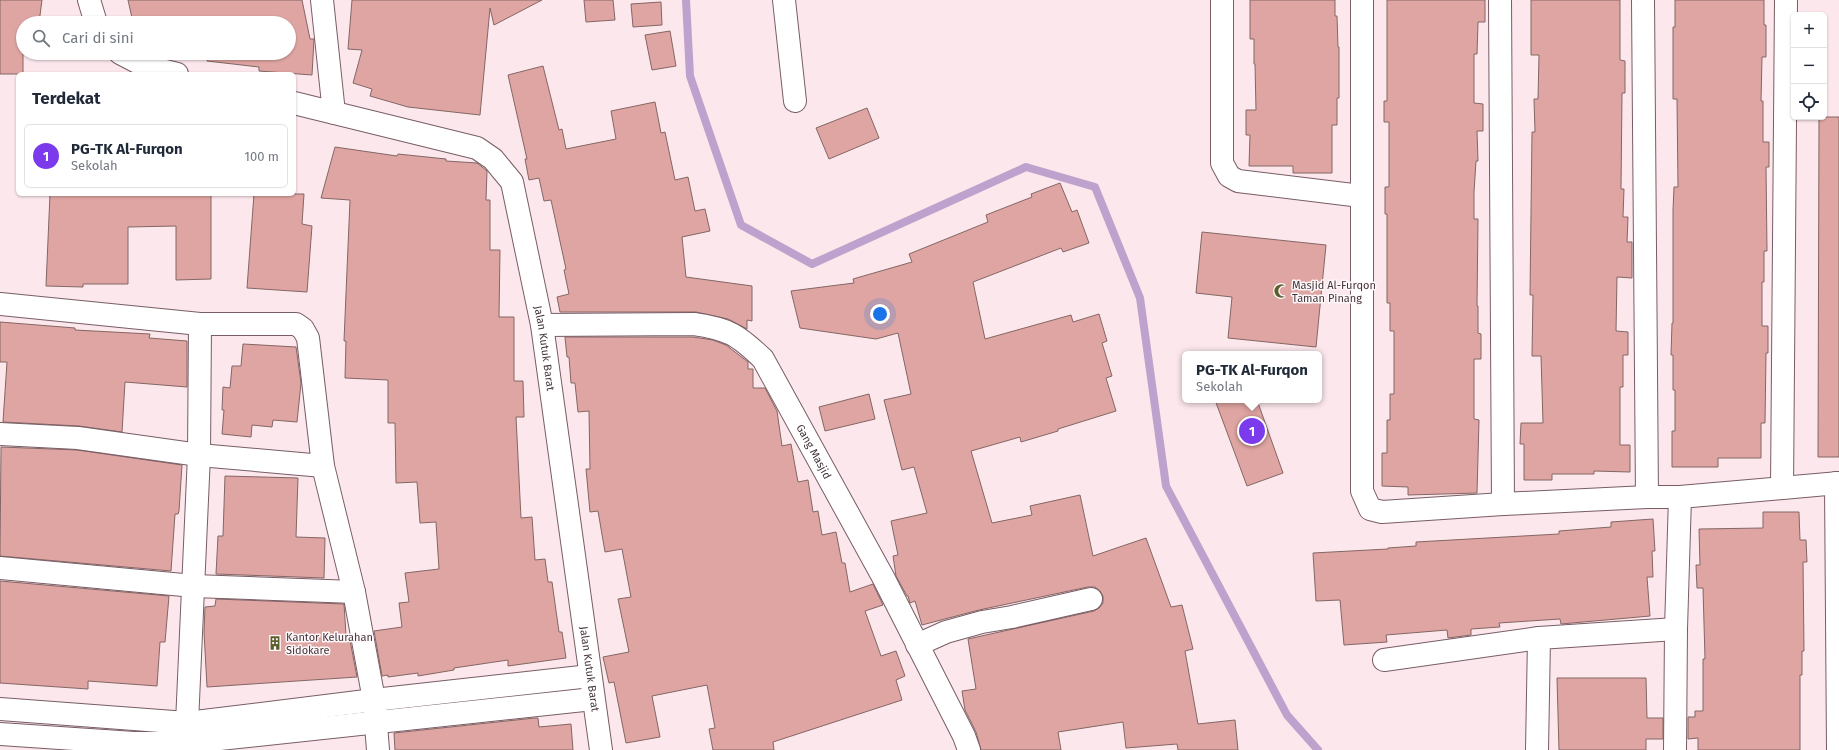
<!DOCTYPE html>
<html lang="id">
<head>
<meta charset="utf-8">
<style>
  body { margin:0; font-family:"Fira Sans",sans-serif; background:#f2f2f3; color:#1f2937 }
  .controls { position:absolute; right:12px; top:12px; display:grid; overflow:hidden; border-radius:6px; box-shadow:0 1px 3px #0004 }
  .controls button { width:36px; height:36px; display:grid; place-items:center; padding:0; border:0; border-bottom:1px solid #e0e1e3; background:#fff; color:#1f2937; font:20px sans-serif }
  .you { position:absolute; left:880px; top:314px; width:14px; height:14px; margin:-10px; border:3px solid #fff; border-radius:50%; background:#1a73e8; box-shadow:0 0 0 6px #1a73e833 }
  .badge { display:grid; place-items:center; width:26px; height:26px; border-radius:50%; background:#7c3aed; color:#fff; font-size:13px; font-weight:700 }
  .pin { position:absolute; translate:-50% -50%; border:2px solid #fff; box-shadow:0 1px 4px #0006 }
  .popup { position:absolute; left:1182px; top:351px; width:140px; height:52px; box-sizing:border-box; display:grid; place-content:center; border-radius:6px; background:#fff; filter:drop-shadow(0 1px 3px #0005); font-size:13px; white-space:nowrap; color:#747a83 }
  .popup b { font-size:15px; color:#1f2937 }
  .popup::after { content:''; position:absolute; left:50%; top:100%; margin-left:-8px; border:8px solid transparent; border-top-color:#fff }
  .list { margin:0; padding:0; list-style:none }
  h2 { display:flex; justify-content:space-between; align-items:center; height:52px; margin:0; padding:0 16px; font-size:17px }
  h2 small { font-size:13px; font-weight:400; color:#747a83 }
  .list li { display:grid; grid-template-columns:26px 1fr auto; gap:12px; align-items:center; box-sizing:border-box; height:64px; margin:0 8px 8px; padding:0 8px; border:1px solid #e0e1e3; border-radius:6px }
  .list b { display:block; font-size:15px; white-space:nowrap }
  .list p { margin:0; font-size:13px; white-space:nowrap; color:#747a83 }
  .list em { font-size:13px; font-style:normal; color:#747a83 }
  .icon { flex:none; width:22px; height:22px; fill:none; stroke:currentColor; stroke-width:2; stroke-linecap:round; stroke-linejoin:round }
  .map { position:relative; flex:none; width:1839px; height:750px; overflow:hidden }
  .search { position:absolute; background:#fff; box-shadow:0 1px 3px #0004; left:16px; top:16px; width:280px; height:44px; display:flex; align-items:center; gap:10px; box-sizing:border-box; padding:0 14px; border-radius:22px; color:#747a83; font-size:15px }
  .panel { position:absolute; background:#fff; box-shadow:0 1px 3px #0004; left:16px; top:72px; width:280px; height:124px; border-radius:6px }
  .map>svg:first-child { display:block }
</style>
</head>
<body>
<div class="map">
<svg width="1839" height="750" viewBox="0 0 1839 750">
  <rect width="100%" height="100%" fill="#fbe7ec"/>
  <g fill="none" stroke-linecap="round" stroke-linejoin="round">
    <!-- stream -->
    <path stroke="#bea1cc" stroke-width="8" d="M686,0l4,76 51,149 71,39 214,-97 69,20 45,111 26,188 121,229 31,35"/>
  </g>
  <!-- building -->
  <path fill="#dfa5a2" stroke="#846665" d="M0,0h42l-3,23h-16v51h-23z
    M128,0h174l8,39h4l-2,36 -53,-4v-4l-52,-6 1,-8h81v-30h-141l-16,-5z
    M352,0h190l-48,25 -4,-17 -10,107 -72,-8 -38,-11 2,-7 -19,-6 9,-33 -14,-1z
    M584,0h29l2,20 -29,2z
    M1250,0h85v16h2l1,31h1v51h-2v27h-5v48h-39v-7h-44l1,-31h-4v-25h10l-1,-46h-1v-25h-4z
    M1387,0h98v22h-7l-1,32h-3v49l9,1v27h-6l1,30h-2l-2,31v27h4l-1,87h1v27l3,1v25h-7v60l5,1 -2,73 -69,2v-8l-26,-1v-33h5v-33h3v-26h4v-63h-4v-28h-3v-89h-2v-27h4v-65h-5v-21h3z
    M1531,0h89v60l5,1v32h-3l-1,96h3l-1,28h5l-1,25h5v36l-15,-1 -1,54 12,1v23h-5v32h-3v58h10v27l-36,-1v3h-42v6h-28v-36h-4l1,-21h22l-2,-67h-9l1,-61h-3l2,-163h3l-1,-33h4l1,-44h-8z
    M1675,0h89v25h2v32h-4l-1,44h2v41h6v25h-3l1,84h-3v31h-2v44h6v27h-2l-1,70h-4v35h-43v9h-46v-36h3v-41h-2v-35h-2l1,-32h1v-113l1,-23h4l-1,-88h-4v-72h2z
    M661,2l1,23 -29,2 -2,-23z
    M670,31l6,35 -24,4 -7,-35z
    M543,66l16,64 3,-1 4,20 50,-10 -5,-28 44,-9 6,31 4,-1 10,48 13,-3 7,34 10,-2 5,22 -28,6 4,40 66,9v35l-5,-1v9l-19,-10 -32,-7h-136l-3,-15 12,-3 -5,-24 2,-1 -15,-69 -7,1 -5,-23 -10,2 -4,-21h2l-19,-84z
    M867,108l12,30 -50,21 -13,-31z
    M1819,117h20v340h-21z
    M335,147l62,9 1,-2 48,5v2l31,2 10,8 -1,29h4v50h10l-1,67h15v64h9l1,36h-8l5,101 11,-1 3,43 10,-1 3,23h4l7,50h3l4,26 -58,8v-6l-54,8v2l-36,6v-3l-30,4v-2l-6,1 -8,-45 28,-4 -3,-24 10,-1 -4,-29 34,-4 -3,-47 -16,1 -3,-41 -21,1 -1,-60h-7v-43l-43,-2 1,-37h-2l6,-141 -29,-2z
    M1060,183l12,29 5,-2 12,33 -26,9 -2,-4 -88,34 12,57 86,-24 2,7 26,-8 8,27 -5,2 10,33 -6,2 10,33 -58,18v2l-37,11 -1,-5 -49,14 21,72 40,-8 -2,-9 50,-11 13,61 53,-18 25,69 11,-2 11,44 -8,2 13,73 37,-4 3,30h-60l-1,-6 -51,4 -3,-26 -65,10 3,18h-80l-5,-18 -11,-22 -3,-19 14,-2 -8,-50 126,-28 5,-3 4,-5v-7l-3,-5 -5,-4h-7l-109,23 -57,15 -7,-24 -5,2 -2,-7h-1l-11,-20 -3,-20 5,-1 -7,-34 36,-8 -13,-46 -12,3 -18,-70 27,-6 -13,-61 -22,6 -76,-11 -9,-37 63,-8 -1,-4 59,-17 -3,-8 79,-32 -2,-7 46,-18 -1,-3z
    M50,194h161v85l-35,1v-54l-48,1v57h-45v3l-37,-1z
    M254,194h50l-2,30 10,2 -5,66 -60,-4z
    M1202,232l124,13 -10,102 -88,-9 4,-41 -36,-4z
    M0,322l75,6v2l75,4 -1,4 38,3v46l-62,-5 -3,50 -43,-6 -76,-4 4,-60h-7z
    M565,337h128l20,3 13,5 22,17v7h5v19h12l12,23 5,35 9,-2 7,38 10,-2 5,32 5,-1 4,24 14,-3 6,31h3l5,29 23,-8 10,21 -18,6 16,45 15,-5 9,25 -9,4 6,20 -129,42 1,8h-61l-4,-21 6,-1 -8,-43 -55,11 8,41 -34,6 -12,-61 -5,1 -6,-26 26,-5 -11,-53 13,-2 -9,-48 -17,3 -7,-41 -8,1 -4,-43h4l-1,-58 -11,1 -3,-29h-4l-2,-26h-2z
    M243,344l53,3 5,36 -4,39 -24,-2 -1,7 -20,-2 -1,12 -29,-3 2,-24h-2l1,-23 7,1 2,-22h9z
    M869,394l6,25 -50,12 -6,-24z
    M1215,400h42l26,73 -36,13z
    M1,447l76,3 105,15 -3,46 -1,3h-3l-4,57 -171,-15z
    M225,476l73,2 -2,59 29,1 -1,40 -108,-4 2,-38h5z
    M1763,512h36l1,28h6l1,22h-4l1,89h-2v24h-2v75h-102v-12l-10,1v-22h7v-6h8v-52h2l-2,-71h-6l-1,-23h4l-1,-36 64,-1z
    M1653,519l2,32h-3l1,26h-6l3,39 -89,8 -1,-5 -61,4 1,4 -29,2v6l-23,3 -1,-8 -61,5 1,7 -43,3 -4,-45 -24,1 -3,-48 75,-4v-1l28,-2v-4l143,-8v-3l52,-4v-5z
    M0,581l169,15 -4,46h-5l-3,44 -69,-5v8l-88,-6z
    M216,599l128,5 2,31h3l8,42 -150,10 -3,-55 1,-25 10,-1z
    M1557,678h89l1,40h16v21h-17v11h-87z
    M535,718h3l1,9 32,-3 2,26h-178l-1,-17z"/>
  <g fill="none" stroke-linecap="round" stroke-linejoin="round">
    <defs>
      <g id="minor">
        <path d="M89,0l7,23"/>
        <path d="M322,0l12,113"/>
        <path d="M784,0l11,101"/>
        <path d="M1222,0v163l7,13 9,5 123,15"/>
        <path d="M1362,0v491l8,18 12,3 121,-8 144,-7h33l159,-14"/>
        <path d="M1500,0l3,504"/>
        <path d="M1643,0l4,497"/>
        <path d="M120,53l25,13 32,8"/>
        <path id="s1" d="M294,103l183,45 16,11 19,23 30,143 59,425"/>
        <path d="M0,304l200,20h96l7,5 5,9 15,128 31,126 20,108 4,50"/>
        <path id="s2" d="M542,325l152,-1c35,5 44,11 69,35l120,218 81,159 5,14"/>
        <path d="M0,434l78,4 121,17 124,11"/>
        <path d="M1836,483l2,267"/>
        <path d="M1782,488l4,-488"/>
        <path d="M0,568l194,18 160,6"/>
        <path d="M917,645l29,-13 36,-10 30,-5 79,-18"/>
        <path d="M1384,660l155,-22"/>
        <path d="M0,709l187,14 187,-23 216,-24"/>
        <path d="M0,734l134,9h49l410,-44"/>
        <path d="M184,737l3,-14 12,-268 1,-131"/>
        <path d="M1537,750l2,-112 137,-9"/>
        <path d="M1675,750l1,-121 4,-132"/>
      </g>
    </defs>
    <!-- minor casing -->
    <use href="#minor" stroke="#785d65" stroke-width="24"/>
    <!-- minor -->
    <use href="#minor" stroke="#fff" stroke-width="22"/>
  </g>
  <!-- icons -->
  <defs>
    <symbol id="mosque-bare" viewBox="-9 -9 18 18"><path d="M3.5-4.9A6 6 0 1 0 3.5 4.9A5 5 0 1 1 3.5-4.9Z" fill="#5c5f2d" stroke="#fff8fa" stroke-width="2.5" paint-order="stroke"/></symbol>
    <symbol id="building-bare" viewBox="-9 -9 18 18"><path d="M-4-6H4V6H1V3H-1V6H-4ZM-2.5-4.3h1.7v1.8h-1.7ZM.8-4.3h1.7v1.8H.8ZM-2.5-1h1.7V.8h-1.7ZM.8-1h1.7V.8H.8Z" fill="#5c5f2d" stroke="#fff8fa" stroke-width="2.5" paint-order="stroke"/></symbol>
  </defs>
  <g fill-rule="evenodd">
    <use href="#mosque-bare" x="1271" y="281" width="20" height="20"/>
    <use href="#building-bare" x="265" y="633" width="20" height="20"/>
  </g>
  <g text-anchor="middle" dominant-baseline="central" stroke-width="3" stroke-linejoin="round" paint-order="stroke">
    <!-- poi labels -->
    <g font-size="11" fill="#423539" stroke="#fff8fa" text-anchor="start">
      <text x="1292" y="285">Masjid Al-Furqon<tspan x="1292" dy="13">Taman Pinang</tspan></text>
      <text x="286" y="637">Kantor Kelurahan<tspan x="286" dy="13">Sidokare</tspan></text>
    </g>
    <!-- street labels -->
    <g font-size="11" fill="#423539" stroke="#fff8fa">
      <text stroke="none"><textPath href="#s1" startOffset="407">Jalan Kutuk Barat</textPath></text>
      <text stroke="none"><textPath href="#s2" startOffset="337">Gang Masjid</textPath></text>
      <text stroke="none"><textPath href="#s1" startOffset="731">Jalan Kutuk Barat</textPath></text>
    </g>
  </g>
</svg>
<div class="controls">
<button>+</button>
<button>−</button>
<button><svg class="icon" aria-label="locate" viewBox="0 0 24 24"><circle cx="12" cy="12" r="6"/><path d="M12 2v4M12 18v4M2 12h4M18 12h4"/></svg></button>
</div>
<div class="you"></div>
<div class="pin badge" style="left:1252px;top:431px">1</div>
<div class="popup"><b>PG-TK Al-Furqon</b>Sekolah</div>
<div class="search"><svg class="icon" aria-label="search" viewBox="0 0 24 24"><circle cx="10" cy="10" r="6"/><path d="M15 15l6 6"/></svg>Cari di sini</div>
<section class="panel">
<h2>Terdekat<small></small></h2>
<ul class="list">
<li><span class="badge">1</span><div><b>PG-TK Al-Furqon</b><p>Sekolah</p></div><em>100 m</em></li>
</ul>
</section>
</div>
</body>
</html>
